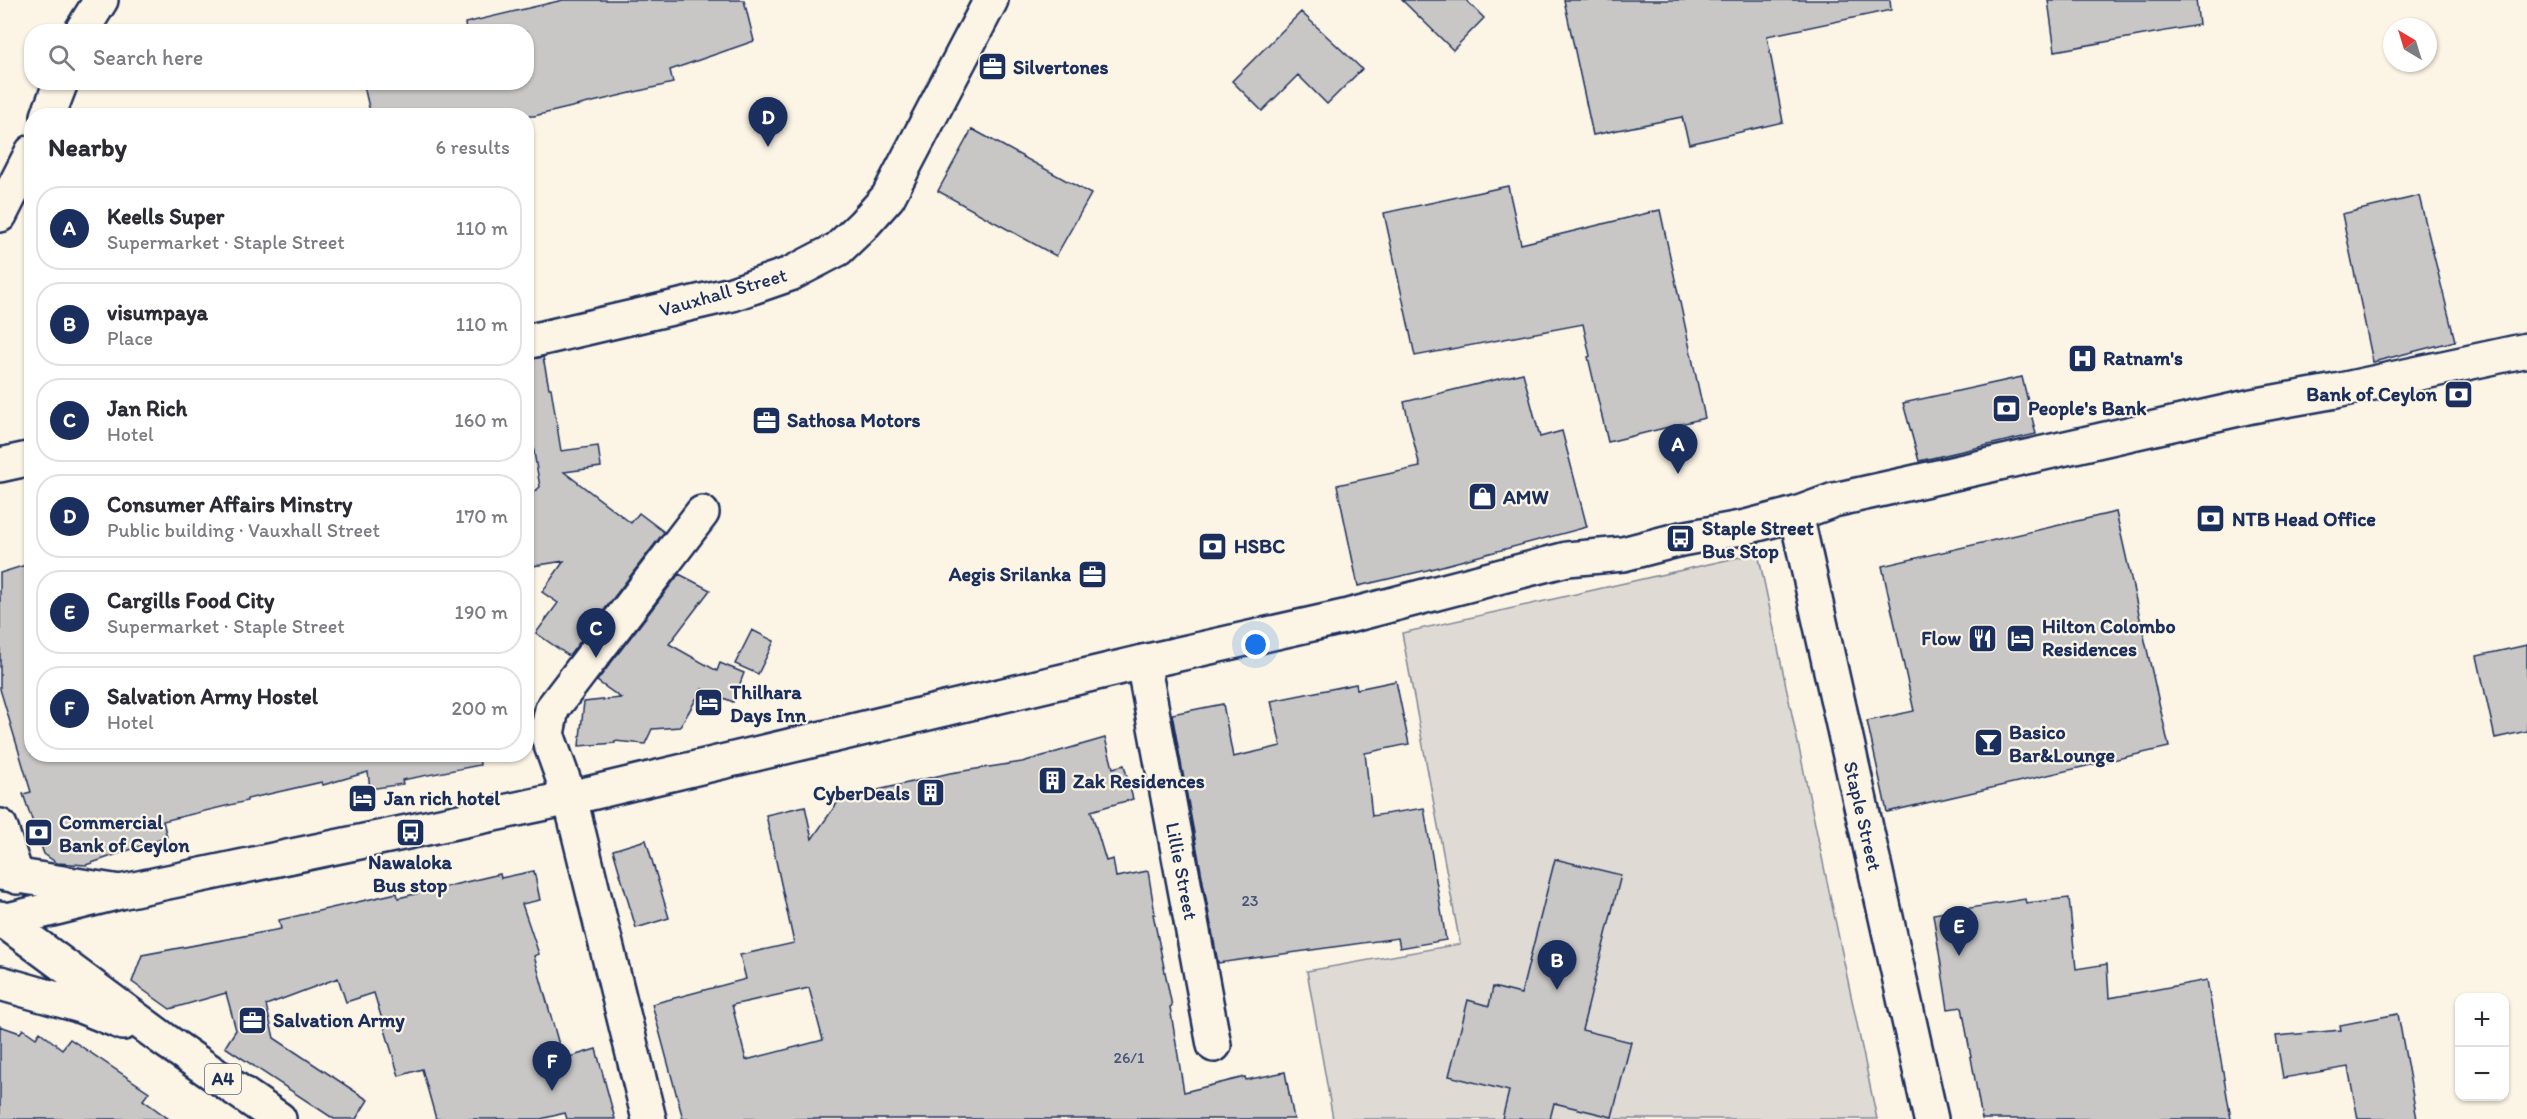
<!DOCTYPE html>
<html lang="en">
<head>
<meta charset="utf-8">
<style>
  body { margin:0; font-family:Itim,sans-serif; background:#f2f2f3; color:#2b2b33 }
  .controls { position:absolute; right:18px; bottom:18px; display:grid; overflow:hidden; border-radius:12px; box-shadow:0 2px 4px #0004 }
  .controls button { width:54px; height:54px; display:grid; place-items:center; padding:0; border:0; border-bottom:2px solid #e1e1e2; background:#fff; color:#2b2b33; font:30px sans-serif }
  .compass { position:absolute; left:2383px; top:18px; width:54px; height:54px; border-radius:50%; background:#fff; box-shadow:0 2px 4px #0004; rotate:322deg }
  .you { position:absolute; left:1256px; top:645px; width:21px; height:21px; margin:-15px; border:4px solid #fff; border-radius:50%; background:#1a73e8; box-shadow:0 0 0 9px #1a73e833 }
  .badge { display:grid; place-items:center; width:39px; height:39px; border-radius:50%; background:#1b2f5e; color:#fff; font-size:20px; font-weight:700 }
  .pin { position:absolute; translate:-50% -50px; filter:drop-shadow(0 2px 3px #0008) }
  .pin::after { content:''; position:absolute; top:32px; width:21px; height:18px; background:inherit; clip-path:polygon(0 0,100% 0,50% 100%) }
  .list { margin:0; padding:0; list-style:none }
  h2 { display:flex; justify-content:space-between; align-items:center; height:78px; margin:0; padding:0 24px; font-size:26px }
  h2 small { font-size:20px; font-weight:400; color:#7c7c81 }
  .list li { display:grid; grid-template-columns:39px 1fr auto; gap:18px; align-items:center; box-sizing:border-box; height:84px; margin:0 12px 12px; padding:0 12px; border:2px solid #e1e1e2; border-radius:24px }
  .list b { display:block; font-size:22px; white-space:nowrap }
  .list p { margin:0; font-size:20px; white-space:nowrap; color:#7c7c81 }
  .list em { font-size:20px; font-style:normal; color:#7c7c81 }
  .icon { flex:none; width:33px; height:33px; fill:none; stroke:currentColor; stroke-width:2; stroke-linecap:round; stroke-linejoin:round }
  .map { position:relative; flex:none; width:2527px; height:1119px; overflow:hidden }
  .search { position:absolute; background:#fff; box-shadow:0 2px 4px #0004; left:24px; top:24px; width:510px; height:66px; display:flex; align-items:center; gap:15px; box-sizing:border-box; padding:0 21px; border-radius:24px; color:#7c7c81; font-size:22px }
  .panel { position:absolute; background:#fff; box-shadow:0 2px 4px #0004; left:24px; top:108px; width:510px; height:654px; border-radius:24px }
  .map>svg:first-child { display:block }
</style>
</head>
<body>
<div class="map">
<svg width="2527" height="1119" viewBox="0 0 2527 1119">
  <rect width="100%" height="100%" fill="#fcf5e5"/>
  <filter id="ink" filterUnits="userSpaceOnUse"><feTurbulence type="fractalNoise" baseFrequency=".0167" numOctaves="2"/><feDisplacementMap in="SourceGraphic" scale="12" xChannelSelector="R" yChannelSelector="G"/><feConvolveMatrix kernelMatrix="1 2 1 2 8 2 1 2 1" color-interpolation-filters="sRGB"/></filter>
  <g filter="url(#ink)">
    <!-- green -->
    <path fill="#dfdbd4" stroke="#7d8599" stroke-width="1.5" d="M1758,553l119,566h-544l-26,-148 153,-27 -58,-311z"/>
    <!-- building -->
    <path fill="#c8c7c6" stroke="#1b2f5e" stroke-width="1.5" fill-rule="evenodd" d="M563,0h181l10,41 -84,29 3,13 -139,33h-163l-8,-34h163v-50h-60l-1,-9z
      M1402,0h64l18,18 -31,32z
      M1564,0h326l1,10 -124,26 16,86 -94,22 -7,-27 -89,18z
      M2048,0h148l3,25 -144,26z
      M1301,12l61,57 -35,35 -29,-29 -36,36 -30,-30z
      M972,129l119,65 -35,62 -118,-65z
      M1508,186l13,58 139,-34 45,208 -97,24 -20,-85 2,-1 -7,-32 -168,32 -31,-143z
      M2419,196l36,145 -82,21 -31,-148z
      M543,357l6,31h2l10,63 37,-5 3,21 -37,5 67,51 8,-10 25,19 -95,124 -33,-23 22,-30 -16,-11 22,-31 -38,6v-69l14,-11 -9,-52 -5,1v-76z
      M1523,373l17,64 22,-6 25,96 -160,43 -69,16 -21,-101 83,-18 -16,-65z
      M2022,377l14,57 -117,27 -16,-58z
      M2116,512l53,235 -282,65 -20,-91 47,-10 -32,-145z
      M32,563v191h447l1,11 -78,15 1,4 -33,5 -2,-17 -45,13 -1,-3 -75,17v2l-84,20 4,16 -81,28 -29,-2 -13,-9 -21,-60 8,-2 -31,-103v-116z
      M679,574l31,16 -41,54 48,27 3,-8 24,10 -11,29 -31,-13 -22,38 -28,2 -7,15 -30,-3v2l-36,3 5,-44 37,-4 -24,-17z
      M752,630l22,11 -16,33 -23,-10z
      M2527,645v86l-32,7 -18,-82z
      M1396,681l13,63 -44,9 7,63 52,-8 22,132 -46,8 -2,-10 -180,25 -46,-249 51,-10 10,53 48,-11 -10,-45 85,-17 1,5z
      M1105,738l8,30 11,-3 9,34 -42,12 15,50 7,-2 3,18 32,-6 7,43h-2l19,92 -2,1 14,85 61,-15 1,3 39,-8 9,47h-611l-31,-115 94,-25 -6,-24 54,-12 -28,-128 39,-9 7,33 28,-40 110,-26 72,-11zM809,988l14,52 -77,20 -14,-55z
      M646,840l23,78 -33,10 -23,-78z
      M1555,859l66,16 -39,155 49,12 -19,75 -58,-14 -4,16h-48l7,-28 -60,-15 19,-76 21,6 4,-19 28,7z
      M534,871l6,29 -18,4 17,50 -5,2 29,103 33,-10 19,70h-48l-2,-6 -24,6h-105l-14,-50 -23,7 -25,-83 -28,9 -8,-24 -72,27 8,33 94,62 -12,19h-22l-109,-72 11,-17 -10,-37 -56,16 -38,-27 10,-27 139,-26 -2,-9 118,-27 1,5 102,-24 1,4z
      M2069,898l7,71 31,-5 2,34 98,-18 24,139h-249l-20,-112 -14,2 -15,-95 92,-15 1,4z
      M2398,1014l19,105h-59l-10,-52 -65,11 -7,-42 65,-6 -1,-5z
      M0,1026l20,7 3,-4 13,9 4,-6 22,17 8,-10 79,53 -6,8 26,19h-169z"/>
    <g fill="none" stroke-linecap="round" stroke-linejoin="round">
      <defs>
        <path id="minor" d="M81,32l20,-32
          M48,116l13,-34
          M0,215l32,-63
          M526,342l206,-48 58,-20 48,-25 25,-24 25,-28 103,-197
          M0,465l32,-7
          M1796,514l135,605
          M1143,662l71,383
          M0,826l17,51
          M649,1119l-79,-321 -23,-64 5,-25 150,-196"/>
        <path id="major" d="M0,922l120,-30 450,-94 573,-136 205,-46 219,-57 56,-5 58,-15 65,-12 50,-13 38,-14 77,-17 341,-77 84,-15 191,-41"/>
        <path id="highway" d="M0,873l120,19
          M0,918l166,123 113,78
          M0,983l78,22 45,18"/>
      </defs>
      <!-- minor casing -->
      <use href="#minor" stroke="#1b2f5e" stroke-width="38"/>
      <!-- major casing -->
      <use href="#major" stroke="#1b2f5e" stroke-width="38"/>
      <!-- highway casing -->
      <use href="#highway" stroke="#1b2f5e" stroke-width="38"/>
      <!-- minor -->
      <use href="#minor" stroke="#fcf5e5" stroke-width="33"/>
      <!-- major -->
      <use href="#major" stroke="#fcf5e5" stroke-width="33"/>
      <!-- highway -->
      <use href="#highway" stroke="#fcf5e5" stroke-width="33"/>
    </g>
  </g>
  <!-- icons -->
  <defs>
    <symbol id="office-square" viewBox="-11 -11 22 22"><rect x="-9" y="-9" width="18" height="18" rx="4" fill="#1b2f5e" stroke="#fcf5e5"/><path d="M-6-3h4V-5.5h4V-3h4V5H-6ZM-1-4.5V-3h2v-1.5ZM-6 0V1H6V0Z" fill="#fff"/></symbol>
    <symbol id="hospital-square" viewBox="-11 -11 22 22"><rect x="-9" y="-9" width="18" height="18" rx="4" fill="#1b2f5e" stroke="#fcf5e5"/><path d="M-5-5h3v3.5h4V-5h3V5h-3V1.5h-4V5h-3Z" fill="#fff"/></symbol>
    <symbol id="bank-square" viewBox="-11 -11 22 22"><rect x="-9" y="-9" width="18" height="18" rx="4" fill="#1b2f5e" stroke="#fcf5e5"/><path d="M-6-4H6V4H-6ZM0-2.3a2.3 2.3 0 1 0 0 4.6a2.3 2.3 0 1 0 0-4.6Z" fill="#fff"/></symbol>
    <symbol id="shop-square" viewBox="-11 -11 22 22"><rect x="-9" y="-9" width="18" height="18" rx="4" fill="#1b2f5e" stroke="#fcf5e5"/><path d="M-5-2.5h2.3a2.7 3.5 0 0 1 5.4 0H5L5.5 6h-11ZM-1.5-2.5h3a1.5 2.3 0 0 0-3 0Z" fill="#fff"/></symbol>
    <symbol id="bus-square" viewBox="-11 -11 22 22"><rect x="-9" y="-9" width="18" height="18" rx="4" fill="#1b2f5e" stroke="#fcf5e5"/><path d="M-5-6H5V4H4V6H2V4H-2V6H-4V4H-5ZM-3.5-4V0h7V-4ZM-3.5 1.2v1.5H-2V1.2ZM2 1.2v1.5H3.5V1.2Z" fill="#fff"/></symbol>
    <symbol id="restaurant-square" viewBox="-11 -11 22 22"><rect x="-9" y="-9" width="18" height="18" rx="4" fill="#1b2f5e" stroke="#fcf5e5"/><path d="M-5-6h1v4h1v-4h1v4h1v-4h1v5L-1.5 .5V6h-2V.5L-5-1ZM5-6V6H3V1.5H1.5Q1.5-4 5-6Z" fill="#fff"/></symbol>
    <symbol id="hotel-square" viewBox="-11 -11 22 22"><rect x="-9" y="-9" width="18" height="18" rx="4" fill="#1b2f5e" stroke="#fcf5e5"/><path d="M-6-4.5h1.5V1H6V5H4.5V3h-9V5H-6ZM-4 0a1.8 1.8 0 1 1 3.6 0ZM.5 0V-2.5h3Q6-2.5 6 0Z" fill="#fff"/></symbol>
    <symbol id="bar-square" viewBox="-11 -11 22 22"><rect x="-9" y="-9" width="18" height="18" rx="4" fill="#1b2f5e" stroke="#fcf5e5"/><path d="M-6-5H6L.8 .8V4.5H3.5V6h-7V4.5H-.8V.8Z" fill="#fff"/></symbol>
    <symbol id="building-square" viewBox="-11 -11 22 22"><rect x="-9" y="-9" width="18" height="18" rx="4" fill="#1b2f5e" stroke="#fcf5e5"/><path d="M-4-6H4V6H1V3H-1V6H-4ZM-2.5-4.3h1.7v1.8h-1.7ZM.8-4.3h1.7v1.8H.8ZM-2.5-1h1.7V.8h-1.7ZM.8-1h1.7V.8H.8Z" fill="#fff"/></symbol>
  </defs>
  <g fill-rule="evenodd">
    <use href="#office-square" x="976" y="50" width="33" height="33"/>
    <use href="#hospital-square" x="2066" y="342" width="33" height="33"/>
    <use href="#bank-square" x="2442" y="378" width="33" height="33"/>
    <use href="#bank-square" x="1990" y="392" width="33" height="33"/>
    <use href="#office-square" x="750" y="404" width="33" height="33"/>
    <use href="#shop-square" x="1466" y="480" width="33" height="33"/>
    <use href="#bank-square" x="2194" y="502" width="33" height="33"/>
    <use href="#bus-square" x="1664" y="522" width="33" height="33"/>
    <use href="#bank-square" x="1196" y="530" width="33" height="33"/>
    <use href="#office-square" x="1076" y="558" width="33" height="33"/>
    <use href="#restaurant-square" x="1966" y="622" width="33" height="33"/>
    <use href="#hotel-square" x="2004" y="622" width="33" height="33"/>
    <use href="#hotel-square" x="692" y="686" width="33" height="33"/>
    <use href="#bar-square" x="1972" y="726" width="33" height="33"/>
    <use href="#building-square" x="1036" y="764" width="33" height="33"/>
    <use href="#building-square" x="914" y="776" width="33" height="33"/>
    <use href="#hotel-square" x="346" y="782" width="33" height="33"/>
    <use href="#bus-square" x="394" y="816" width="33" height="33"/>
    <use href="#bank-square" x="22" y="816" width="33" height="33"/>
    <use href="#office-square" x="236" y="1004" width="33" height="33"/>
  </g>
  <g text-anchor="middle" dominant-baseline="central" stroke-width="4.5" stroke-linejoin="round" paint-order="stroke">
    <!-- number labels -->
    <g font-size="16" fill="#465578">
      <text x="1250" y="900">23</text>
      <text x="1129" y="1057">26/1</text>
    </g>
    <!-- shield labels -->
    <rect fill="#fcf5e5" stroke="#5e6a86" stroke-width="1.5" x="205" y="1064" width="36" height="30" rx="4.5"/>
    <g font-size="18" font-weight="bold" fill="#1b2f5e">
      <text x="223" y="1079">A4</text>
    </g>
    <!-- poi labels -->
    <g font-size="20" font-weight="bold" fill="#1b2f5e" stroke="#fcf5e5" text-anchor="start">
      <text x="1013" y="67">Silvertones</text>
      <text x="2103" y="358">Ratnam's</text>
      <text x="2437" y="394" text-anchor="end">Bank of Ceylon</text>
      <text x="2028" y="408">People's Bank</text>
      <text x="787" y="420">Sathosa Motors</text>
      <text x="1503" y="497">AMW</text>
      <text x="2232" y="519">NTB Head Office</text>
      <text x="1702" y="528">Staple Street<tspan x="1702" dy="23">Bus Stop</tspan></text>
      <text x="1234" y="546">HSBC</text>
      <text x="1071" y="574" text-anchor="end">Aegis Srilanka</text>
      <text x="2042" y="626">Hilton Colombo<tspan x="2042" dy="23">Residences</tspan></text>
      <text x="1961" y="638" text-anchor="end">Flow</text>
      <text x="730" y="692">Thilhara<tspan x="730" dy="23">Days Inn</tspan></text>
      <text x="2009" y="732">Basico<tspan x="2009" dy="23">Bar&amp;Lounge</tspan></text>
      <text x="1073" y="781">Zak Residences</text>
      <text x="910" y="793" text-anchor="end">CyberDeals</text>
      <text x="384" y="798">Jan rich hotel</text>
      <text x="59" y="822">Commercial<tspan x="59" dy="23">Bank of Ceylon</tspan></text>
      <text x="410" y="862" text-anchor="middle">Nawaloka<tspan x="410" dy="23">Bus stop</tspan></text>
      <text x="273" y="1020">Salvation Army</text>
    </g>
    <!-- street labels -->
    <g font-size="20" fill="#1b2f5e" stroke="#fcf5e5">
      <text transform="translate(723 292) rotate(-16)">Vauxhall Street</text>
      <text transform="translate(1863 816) rotate(77)">Staple Street</text>
      <text transform="translate(1182 871) rotate(79)">Lillie Street</text>
    </g>
  </g>
</svg>
<div class="controls">
<button>+</button>
<button>−</button>
</div>
<svg class="compass" viewBox="-18 -18 36 36"><path d="M0-13l5 13h-10z" fill="#e53935"/><path d="M0 13l5-13h-10z" fill="#7c7c81"/></svg>
<div class="you"></div>
<div class="pin badge" style="left:1678px;top:474px">A</div>
<div class="pin badge" style="left:1557px;top:990px">B</div>
<div class="pin badge" style="left:596px;top:658px">C</div>
<div class="pin badge" style="left:768px;top:147px">D</div>
<div class="pin badge" style="left:1959px;top:956px">E</div>
<div class="pin badge" style="left:552px;top:1091px">F</div>
<div class="search"><svg class="icon" aria-label="search" viewBox="0 0 24 24"><circle cx="10" cy="10" r="6"/><path d="M15 15l6 6"/></svg>Search here</div>
<section class="panel">
<h2>Nearby<small>6 results</small></h2>
<ul class="list">
<li><span class="badge">A</span><div><b>Keells Super</b><p>Supermarket · Staple Street</p></div><em>110 m</em></li>
<li><span class="badge">B</span><div><b>visumpaya</b><p>Place</p></div><em>110 m</em></li>
<li><span class="badge">C</span><div><b>Jan Rich</b><p>Hotel</p></div><em>160 m</em></li>
<li><span class="badge">D</span><div><b>Consumer Affairs Minstry</b><p>Public building · Vauxhall Street</p></div><em>170 m</em></li>
<li><span class="badge">E</span><div><b>Cargills Food City</b><p>Supermarket · Staple Street</p></div><em>190 m</em></li>
<li><span class="badge">F</span><div><b>Salvation Army Hostel</b><p>Hotel</p></div><em>200 m</em></li>
</ul>
</section>
</div>
</body>
</html>
